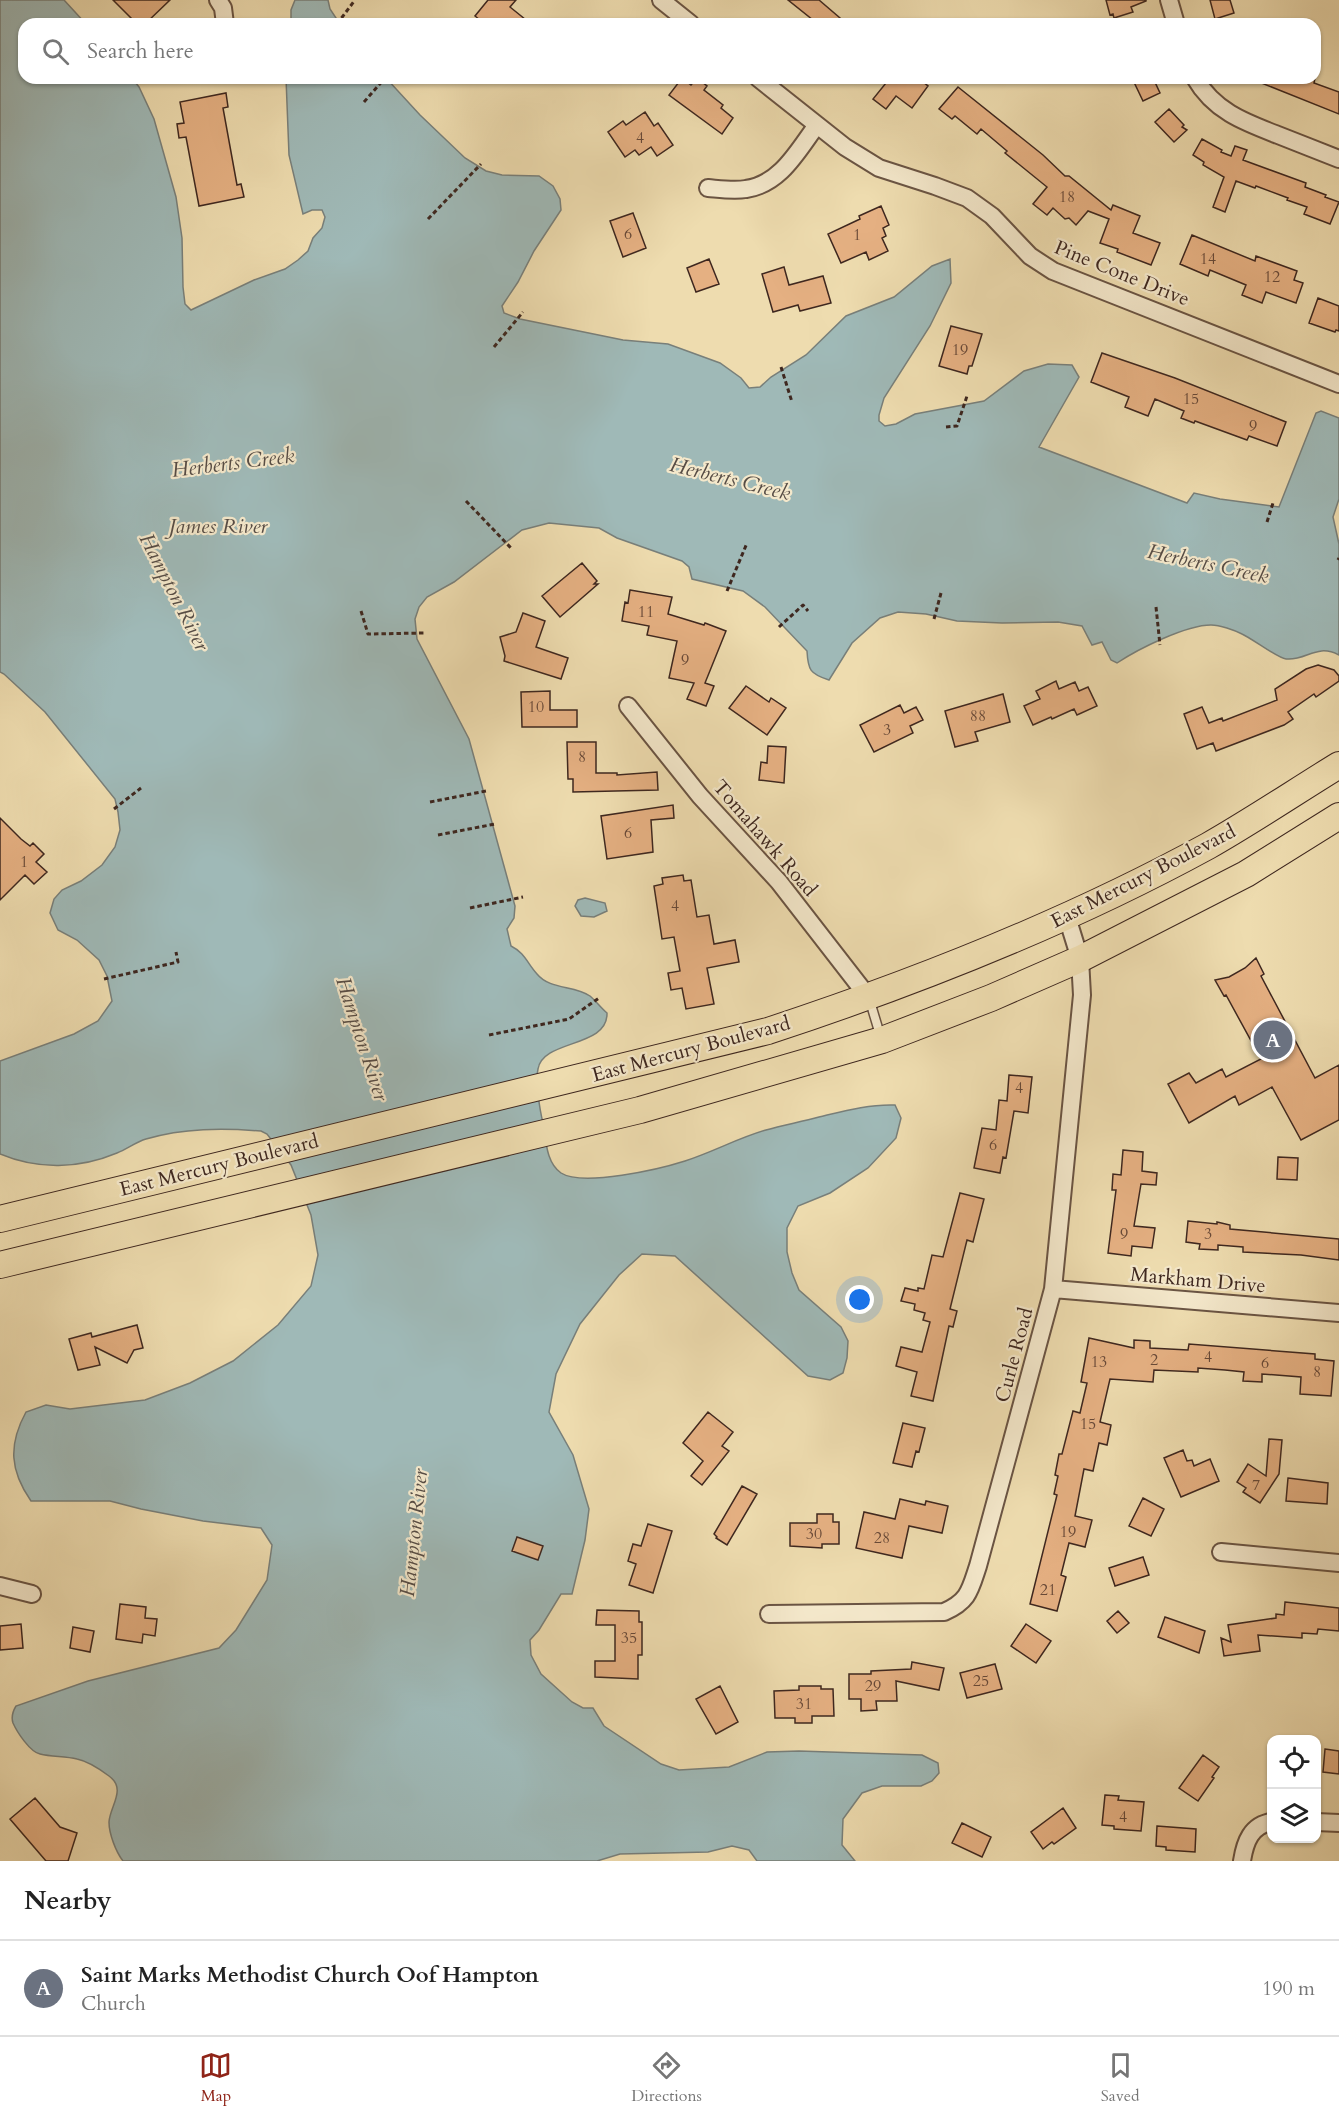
<!DOCTYPE html>
<html lang="en">
<head>
<meta charset="utf-8">
<style>
  body { margin:0; font-family:Cardo,serif; background:#f2f2f2; color:#222 }
  .controls { position:absolute; right:18px; bottom:18px; display:grid; overflow:hidden; border-radius:12px; box-shadow:0 2px 4px #0004 }
  .controls button { width:54px; height:54px; display:grid; place-items:center; padding:0; border:0; border-bottom:2px solid #e0e0e0; background:#fff; color:#222; font:30px sans-serif }
  .you { position:absolute; left:860px; top:1300px; width:21px; height:21px; margin:-15px; border:4px solid #fff; border-radius:50%; background:#1a73e8; box-shadow:0 0 0 9px #1a73e833 }
  .badge { display:grid; place-items:center; width:39px; height:39px; border-radius:50%; background:#8f2418; color:#fff; font-size:20px; font-weight:700 }
  .pin { position:absolute; translate:-50% -50%; border:3px solid #fff; box-shadow:0 2px 6px #0006 }
  .list { margin:0; padding:0; list-style:none }
  h2 { display:flex; justify-content:space-between; align-items:center; height:78px; margin:0; padding:0 24px; font-size:26px }
  h2 small { font-size:20px; font-weight:400; color:#767676 }
  .list li { display:grid; grid-template-columns:39px 1fr auto; gap:18px; align-items:center; box-sizing:border-box; height:96px; padding:0 24px; border-top:2px solid #e0e0e0 }
  .list b { display:block; font-size:22px; white-space:nowrap }
  .list p { margin:0; font-size:20px; white-space:nowrap; color:#767676 }
  .list em { font-size:20px; font-style:normal; color:#767676 }
  .icon { flex:none; width:33px; height:33px; fill:none; stroke:currentColor; stroke-width:2; stroke-linecap:round; stroke-linejoin:round }
  .map { position:relative; flex:none; width:1339px; height:1861px; overflow:hidden }
  .search { position:absolute; background:#fff; box-shadow:0 2px 4px #0004; left:18px; right:18px; top:18px; height:66px; display:flex; align-items:center; gap:15px; box-sizing:border-box; padding:0 21px; border-radius:18px; color:#767676; font-size:22px }
  .sheet { height:174px; background:#fff }
  nav { display:flex; justify-content:space-around; align-items:center; box-sizing:border-box; height:84px; border-top:2px solid #e0e0e0; background:#fff; font-size:16px; color:#767676 }
  nav a { display:grid; justify-items:center; gap:3px }
  nav .on { color:#8f2418 }
  .map>svg:first-child { display:block }
</style>
</head>
<body>
<div class="map">
<svg width="1339" height="1861" viewBox="0 0 1339 1861">
  <rect width="100%" height="100%" fill="#eedcaf"/>
  <filter id="stains"><feTurbulence type="fractalNoise" baseFrequency=".00333" numOctaves="4"/><feColorMatrix values="0 0 0 0 .2 0 0 0 0 .09 0 0 0 0 .02 0 0 0 .5 -.17"/></filter>
  <radialGradient id="worn" r=".72"><stop offset=".6" stop-color="#630" stop-opacity="0"/><stop offset="1" stop-color="#630" stop-opacity=".3"/></radialGradient>
  <!-- water -->
  <path fill="#9fb9b7" stroke="#787f7a" stroke-width="1.5" d="M0,0h64l22,24h-62v54h108l7,9 15,32 22,78 6,41 1,49 2,17 6,6 63,-30 31,-11 13,-9 10,-9 5,-13 9,-10 3,-11 -3,-7h-10l-9,4 -14,-59 -3,-77h100l34,37 45,43 21,13 16,4 37,1 14,10 7,13 1,11 -27,41 -16,31 -16,24 2,7 16,6 103,21 45,4 52,19 21,15 8,10 11,-1 11,-10 35,-22 40,-39 48,-19 38,-31 18,-7 1,24 -21,43 -46,72 -5,17v6l6,5 11,-2 19,-10 69,-13 40,-30 24,-7 24,1 7,12 -40,70 148,56 7,-10 26,6 59,8 37,-94 5,-2 18,7v81l-6,18 6,27v111c-23,-12 -32,6 -53,4 -9,-1 -33,-20 -44,-25 -8,-4 -22,-9 -31,-9 -25,0 -73,24 -94,38l-6,-3 -9,-18 -10,3 -10,-19 -24,-4 -56,1 -45,-2 -31,-7 -28,-2 -18,6 -28,25 -23,37c-19,-6 -21,-10 -22,-29l-42,-44 -22,-16 -51,-12 -3,-12 -7,-6 -65,-23 -18,-10 -50,-5 -27,7 -68,52 -27,15 -8,10 -4,12 2,20 52,100 46,167 -1,12 -7,11 4,17c14,7 16,17 26,28 13,16 37,11 53,22 6,5 11,12 17,17 1,35 -64,26 -69,56 -3,12 2,42 5,54 3,17 3,40 18,50 22,14 99,-4 124,-12 28,-9 53,-23 81,-31 17,-5 35,-8 53,-13 25,-6 50,-13 76,-12l6,13 -5,20 -28,30 -38,25 -32,13 -11,22v24l5,21 7,17 42,37 7,14 -1,17 -4,15 -13,7 -22,-4 -133,-120 -33,-2 -23,21 -39,49 -24,50 -7,38 24,43 16,54 -4,31 -13,54h-11l-22,36 -9,10 1,15 10,19 31,28 11,6h10l11,18 57,38 18,6 50,-3 38,-15 32,-1 123,4 16,8 1,10 -7,8 -11,5h-39l-20,7 -19,26 -1,26 13,16h-98l-8,-11 -17,-4 -24,6 -88,2 -23,7h-474c-7,-9 -14,-27 -14,-39 1,-16 18,-33 0,-46 -8,-6 -22,-15 -32,-17 -12,-3 -25,-2 -37,-5 -10,-2 -23,-22 -27,-31 -2,-6 0,-12 3,-17l72,-25 131,-33 17,-18 31,-50 5,-35 -11,-17 -58,-7 -62,-12 -31,-8h-79c-21,-30 -23,-56 -5,-89l20,-7 24,4 75,-9 45,-17 43,-22 45,-36 33,-39 7,-31 -7,-40 -20,-50 -24,-31 -6,-3c-39,-3 -77,-3 -115,8 -10,3 -19,10 -29,14 -38,16 -79,17 -117,1v-93l74,-27 24,-13 14,-20 -5,-25 -8,-16 -22,-20 -19,-10 -8,-17 4,-14 8,-9 19,-9 21,-16 13,-18 5,-17 -2,-18 -3,-13 -70,-87 -41,-38 -4,-2z
    M295,0h33l2,9 10,15h-49v-14z
    M585,898l20,5 2,8 -13,6 -13,-1 -6,-10 3,-6z"/>
  <!-- building -->
  <path fill="#e5b082" stroke="#3e271f" stroke-width="1.5" d="M113,0h57l-25,24h-8z
    M488,0h28l-6,7 21,17h-46l-10,-8z
    M788,0h31l28,24h-29z
    M1106,0h40v1l-15,6 2,5 -19,6 -1,-4 -3,1z
    M1210,0h20l4,13 -19,6z
    M682,78l9,7 6,-7 10,8 -3,4 19,15 -2,3 12,10 -11,16 -53,-39z
    M890,78h28l10,8 -16,22 -16,-12 -10,13 -13,-10z
    M1132,78h21l7,15 -17,8z
    M1249,78h66l-1,5 25,9v22z
    M958,87l85,68 22,21h4l42,34 2,-5 27,11 -7,17 27,10 -9,22 -34,-13 1,-3 -18,-6 9,-24 -21,-8 -12,14 -7,-7 -4,1 -12,-11 -6,7 -14,-11 14,-17 -42,-34 2,-2 -26,-22 -4,5 -22,-18 -3,3 -13,-10z
    M226,93l2,14 -5,1 14,77 4,-1 3,13 -45,9 -13,-69 -7,1 -2,-14 7,-1 -4,-21z
    M1169,109l15,16 -2,2 5,3 -13,12 -19,-20z
    M645,112l9,14 4,-3 15,22 -16,11 -6,-9 -12,8 -4,-5 -10,7 -17,-25 15,-11 3,4z
    M1202,139l20,11 -1,2 10,4 4,-10 12,4 -4,10 63,23 -1,4 21,8 -1,2 14,5 -9,22 -26,-10 3,-7 -20,-7 1,-2 -32,-12 -1,2 -19,-7 -11,31 -12,-5 11,-30 -21,-12 1,-3 -11,-7z
    M881,206l8,19 -6,3 3,8 -4,2 6,13 -19,9 -3,-8 -25,11 -13,-29 32,-15 -1,-3z
    M633,213l13,35 -23,9 -13,-36z
    M1192,235l63,26 1,-5 41,15 -3,9 9,3 -7,20 -30,-11 -4,11 -20,-8 4,-10 -36,-15 -2,6 -28,-12z
    M709,259l10,25 -23,8 -9,-24z
    M784,267l5,18 34,-9 8,27 -31,8 -2,-6 -25,7 -11,-38z
    M1318,298l21,8v25l-3,-1 -1,2 -26,-9z
    M951,326l31,8 -10,32h-3l-2,8 -28,-8z
    M1102,353l73,25 111,44 -9,24 -28,-10 -2,4 -52,-19 -1,2 -13,-5 3,-7 -29,-12 -7,17 -23,-9 4,-10 -38,-15z
    M582,563l15,18 -3,3h4l-38,33 -18,-21z
    M630,590l42,7 -4,17 36,11 1,-2 21,8 -21,52 9,3 -8,20 -19,-7 7,-16 -25,-5 8,-37 -30,-6 2,-9 -27,-5 3,-19 3,1z
    M523,613l22,8 -9,26 32,11 -7,21 -57,-18 1,-5 -5,-19 16,-5z
    M1318,665l16,5 5,6v5l-23,16 -2,-3 -26,18 5,7 -9,6 -68,26 -3,-8 -16,6 -13,-35 18,-7 7,16 13,-5 1,3 54,-21 -2,-11 31,-20z
    M1056,681l3,8 16,-7 4,9 9,-4 9,19 -20,9 -3,-6 -22,10 -1,-2 -18,8 -9,-19 16,-7 -4,-8z
    M746,686l23,16 2,-4 15,10 -19,27 -38,-27z
    M550,691v19h27v17h-55l-1,-35z
    M1003,694l7,28 -35,10 3,9 -23,6 -10,-36z
    M900,705l4,8 12,-6 7,13 -13,6 3,7 -39,19 -14,-27z
    M567,742h29v31h21v2l40,-3 1,18 -85,2v-13h-5z
    M768,746l18,1 -2,36 -25,-3 2,-18 6,1z
    M673,805l1,13 -23,2 2,32 -46,7 -6,-43z
    M0,818l21,21 9,7 3,-3 11,11 -8,8 11,10 -13,12 -9,-9 -25,25z
    M683,875l1,6 7,-1 6,37 12,-2 5,29 21,-4 4,22 -32,6 7,36 -28,5 -4,-21 -11,2 -3,-17 12,-2 -6,-34 -12,2 -8,-53 9,-2 -1,-6z
    M1256,958l8,16 -3,2 54,102 24,-13v55l-38,20 -29,-53 -33,18 -4,-9 -46,27 -21,-39 21,-11 7,10 26,-14 4,8 35,-18 -35,-64 -2,1 -9,-16 14,-3 16,-9z
    M1009,1075l23,2 -4,36 -14,-2 -8,47 -3,-1 -3,16 -26,-5 8,-40 14,2 3,-30 8,1z
    M1123,1150l20,2 -1,19 15,2 -1,12 -15,-1 -7,42 21,2 -3,20 -20,-2 -1,10 -23,-3 8,-63h-4l1,-16 8,1z
    M1278,1157l20,1 -1,22 -20,-1z
    M960,1193l24,6 -11,43 -6,-2 -17,69 7,2 -4,16 -4,-1 -16,75 -22,-5 6,-24 -21,-6 5,-19 21,5 8,-30 -7,-2 2,-7 -11,-3 1,-6 -14,-3 4,-13 13,3v-3l6,1 8,-34 11,2z
    M1188,1221l29,3v-2l13,3v4l109,10v21l-38,-5 -58,-3v-5l-25,-2v5l-19,-1 1,-5 -14,-2z
    M137,1325l6,23 -9,2 -7,13 -32,-16 5,18 -22,5 -9,-31 22,-6 1,4z
    M1089,1338l45,10v-8l16,1v7l38,2 1,-6 126,10v5l19,2 -3,35 -31,-2 1,-17 -39,-3v8l-19,-1 1,-9 -19,-2 -27,-2v4l-44,-2 -1,12 -43,-3 -10,43 11,3 -4,20 -8,-2 -6,28 -9,-2 -9,47 17,4 -7,27 -16,-4 -8,32 5,2 -9,34 -27,-7 27,-109 -3,-1 4,-18 -3,-1 4,-21h3l11,-43 7,2 7,-30 -6,-1z
    M708,1412l25,20 -11,14 7,5 -27,34 -11,-9 12,-15 -20,-18z
    M903,1423l22,5 -6,24 -3,-1 -4,16 -19,-4z
    M1269,1439l13,1 -3,34 -19,29 -17,-11 3,-4 -9,-6 11,-18 18,12z
    M1183,1450l4,11 5,-1 2,6 16,-7 9,22 -38,16 -17,-39z
    M1288,1478l40,5 -1,21 -41,-3z
    M742,1486l15,8 -30,51 -11,-7 1,-1 -3,-3z
    M1143,1498l21,11 -13,27 -22,-10z
    M900,1499l25,6 1,-4 22,5 -6,27 -33,-7 -7,32 -46,-10 8,-36 31,7z
    M817,1514h16v8h6v22h-17v4l-32,-2v-23h27z
    M648,1524l24,7 -19,62 -24,-8 7,-21 -8,-3 5,-17 8,2z
    M517,1537l26,9 -5,14 -26,-9z
    M1143,1557l6,18 -34,11 -6,-18z
    M1285,1602l54,6v23l-21,-2 -1,5 -15,-1v5l-44,-3 2,16 -36,5 -3,-18 10,4 -3,-17 48,-7v-4l8,1z
    M120,1604l26,3 -1,11 12,1 -2,17 -12,-2 -1,9 -26,-4z
    M597,1610l42,1v11h3v33h-4v24l-43,-2v-16h20v-36h-19z
    M1118,1611l11,12 -12,10 -10,-12z
    M1165,1617l40,14 -6,22 -41,-16z
    M21,1624l2,24 -23,2v-24z
    M1026,1624l25,17 -15,22 -25,-17z
    M73,1627l21,4 -4,21 -20,-4z
    M912,1662l32,6 -5,22 -43,-9 1,20h-21l1,9 -16,1v-12h-12v-25h22v-3l40,-2z
    M995,1664l7,25 -35,9 -7,-25z
    M720,1686l18,36 -22,12 -20,-35z
    M799,1686h22v3h12l1,27h-22v7h-17v-5h-20l-1,-27 25,-1z
    M1325,1749l14,2v23l-16,-2z
    M1203,1755l16,12 -7,10 2,1 -16,23 -19,-13z
    M1105,1795l14,1 -1,4 26,2 -3,29 -27,-2v-3l-12,-1z
    M35,1798l25,29 17,6 -9,28h-22l-36,-42z
    M1063,1808l13,20 -22,16 -2,-2 -9,7 -12,-17z
    M962,1823l29,14 -9,20 -30,-14z
    M1157,1826l39,3 -1,23 -29,-2v-3l-10,-1z"/>
  <g fill="none" stroke-linecap="round" stroke-linejoin="round">
    <defs>
      <path id="lane" d="M869,998l12,40"/>
      <path id="street" d="M218,0l5,8 2,16
        M661,0l30,24
        M1169,0l7,24
        M758,78l87,69 34,21 56,18 32,12 25,18 38,40 23,15 286,113
        M1195,78c19,33 49,44 83,57 20,8 41,16 61,24
        M708,188c12,1 26,3 38,1 35,-5 52,-39 71,-64
        M628,706l72,90 79,86 90,116
        M1053,1289l286,24
        M1221,1552l118,11
        M0,1586l32,8
        M769,1614l175,-2c25,-11 26,-22 34,-46l75,-277 29,-294 -2,-36 -13,-42
        M1316,1822l23,1
        M1242,1861c3,-19 9,-36 30,-39"/>
      <path id="primary" d="M0,1219l768,-188c152,-50 299,-108 440,-185 44,-25 87,-54 131,-81
        M0,1265l640,-155 242,-70 109,-42 89,-39 166,-85 93,-58"/>
    </defs>
    <!-- lane casing -->
    <use href="#lane" stroke="#6a5443" stroke-width="11"/>
    <!-- street casing -->
    <use href="#street" stroke="#6a5443" stroke-width="20"/>
    <!-- primary casing -->
    <use href="#primary" stroke="#3e271f" stroke-width="28"/>
    <!-- path -->
    <path stroke="#3e271f" stroke-width="3" stroke-dasharray="4.5 3" stroke-linecap="butt" d="M337,24l18,-24
      M364,102l21,-24
      M428,219l53,-55
      M494,347l29,-35
      M781,367l11,35
      M946,427l11,-1 10,-30
      M466,501l45,47
      M1267,522l6,-19
      M1338,560l1,-2
      M727,591l20,-48
      M1156,607l4,38
      M361,611l7,23 57,-1
      M934,619l7,-26
      M779,627l24,-22 5,6
      M430,802l56,-11
      M114,809l27,-21
      M438,835l57,-11
      M470,908l53,-11
      M104,979l74,-17 -2,-10
      M489,1035l80,-16 30,-21"/>
    <!-- lane -->
    <use href="#lane" stroke="#f4e8cb" stroke-width="8"/>
    <!-- street -->
    <use href="#street" stroke="#f4e8cb" stroke-width="16"/>
    <!-- primary -->
    <use href="#primary" stroke="#eedcaf" stroke-width="26"/>
  </g>
  <g text-anchor="middle" dominant-baseline="central" stroke-width="4.5" stroke-linejoin="round" paint-order="stroke">
    <!-- number labels -->
    <g font-size="16" fill="#684938">
      <text x="640" y="138">4</text>
      <text x="1067" y="197">18</text>
      <text x="628" y="234">6</text>
      <text x="857" y="235">1</text>
      <text x="1208" y="259">14</text>
      <text x="1272" y="277">12</text>
      <text x="960" y="350">19</text>
      <text x="1191" y="399">15</text>
      <text x="1253" y="426">9</text>
      <text x="646" y="612">11</text>
      <text x="685" y="660">9</text>
      <text x="536" y="707">10</text>
      <text x="978" y="716">88</text>
      <text x="887" y="730">3</text>
      <text x="582" y="757">8</text>
      <text x="628" y="833">6</text>
      <text x="24" y="862">1</text>
      <text x="675" y="906">4</text>
      <text x="1019" y="1088">4</text>
      <text x="993" y="1145">6</text>
      <text x="1124" y="1234">9</text>
      <text x="1208" y="1234">3</text>
      <text x="1208" y="1357">4</text>
      <text x="1154" y="1360">2</text>
      <text x="1099" y="1362">13</text>
      <text x="1265" y="1363">6</text>
      <text x="1317" y="1372">8</text>
      <text x="1088" y="1424">15</text>
      <text x="1256" y="1485">7</text>
      <text x="1068" y="1532">19</text>
      <text x="814" y="1534">30</text>
      <text x="882" y="1538">28</text>
      <text x="1048" y="1590">21</text>
      <text x="629" y="1638">35</text>
      <text x="981" y="1681">25</text>
      <text x="873" y="1686">29</text>
      <text x="804" y="1704">31</text>
      <text x="1123" y="1817">4</text>
    </g>
    <!-- street labels -->
    <g font-size="20" fill="#3e271f" stroke="#f4e8cb">
      <text transform="translate(1122 273) rotate(22)">Pine Cone Drive</text>
      <text transform="translate(765 838) rotate(49)">Tomahawk Road</text>
      <text transform="translate(1143 876) rotate(-27)">East Mercury Boulevard</text>
      <text transform="translate(691 1049) rotate(-15)">East Mercury Boulevard</text>
      <text transform="translate(219 1165) rotate(-14)">East Mercury Boulevard</text>
      <text transform="translate(1198 1280) rotate(5)">Markham Drive</text>
      <text transform="translate(1014 1355) rotate(-75)">Curle Road</text>
    </g>
    <!-- water labels -->
    <g font-size="21" font-style="italic" fill="#564c45" stroke="#f4e8cb">
      <text transform="translate(233 463) rotate(-7)">Herberts Creek</text>
      <text transform="translate(730 479) rotate(14)">Herberts Creek</text>
      <text x="218" y="526">James River</text>
      <text transform="translate(1208 564) rotate(12)">Herberts Creek</text>
      <text transform="translate(174 592) rotate(63)">Hampton River</text>
      <text transform="translate(362 1039) rotate(72)">Hampton River</text>
      <text transform="translate(414 1533) rotate(-84)">Hampton River</text>
    </g>
  </g>
  <rect width="100%" height="100%" filter="url(#stains)"/>
  <rect width="100%" height="100%" fill="url(#worn)"/>
</svg>
<div class="controls">
<button><svg class="icon" aria-label="locate" viewBox="0 0 24 24"><circle cx="12" cy="12" r="6"/><path d="M12 2v4M12 18v4M2 12h4M18 12h4"/></svg></button>
<button><svg class="icon" aria-label="layers" viewBox="0 0 24 24"><path d="M12 4l9 5-9 5-9-5zM3 14l9 5 9-5"/></svg></button>
</div>
<div class="you"></div>
<div class="pin badge" style="left:1273px;top:1040px;background:#6b7280">A</div>
<div class="search"><svg class="icon" aria-label="search" viewBox="0 0 24 24"><circle cx="10" cy="10" r="6"/><path d="M15 15l6 6"/></svg>Search here</div>
</div>
<section class="sheet">
<h2>Nearby<small></small></h2>
<ul class="list">
<li><span class="badge" style="background:#6b7280">A</span><div><b>Saint Marks Methodist Church Oof Hampton</b><p>Church</p></div><em>190 m</em></li>
</ul>
</section>
<nav>
<a class="on"><svg class="icon" aria-label="map" viewBox="0 0 24 24"><path d="M3 6l6-2 6 2 6-2v14l-6 2-6-2-6 2zM9 4v14M15 6v14"/></svg>Map</a>
<a><svg class="icon" aria-label="directions" viewBox="0 0 24 24"><path d="M12 3l9 9-9 9-9-9zM9 14v-3h6M13 9l2 2-2 2"/></svg>Directions</a>
<a><svg class="icon" aria-label="saved" viewBox="0 0 24 24"><path d="M7 4h10v16l-5-4-5 4z"/></svg>Saved</a>
</nav>
</body>
</html>
